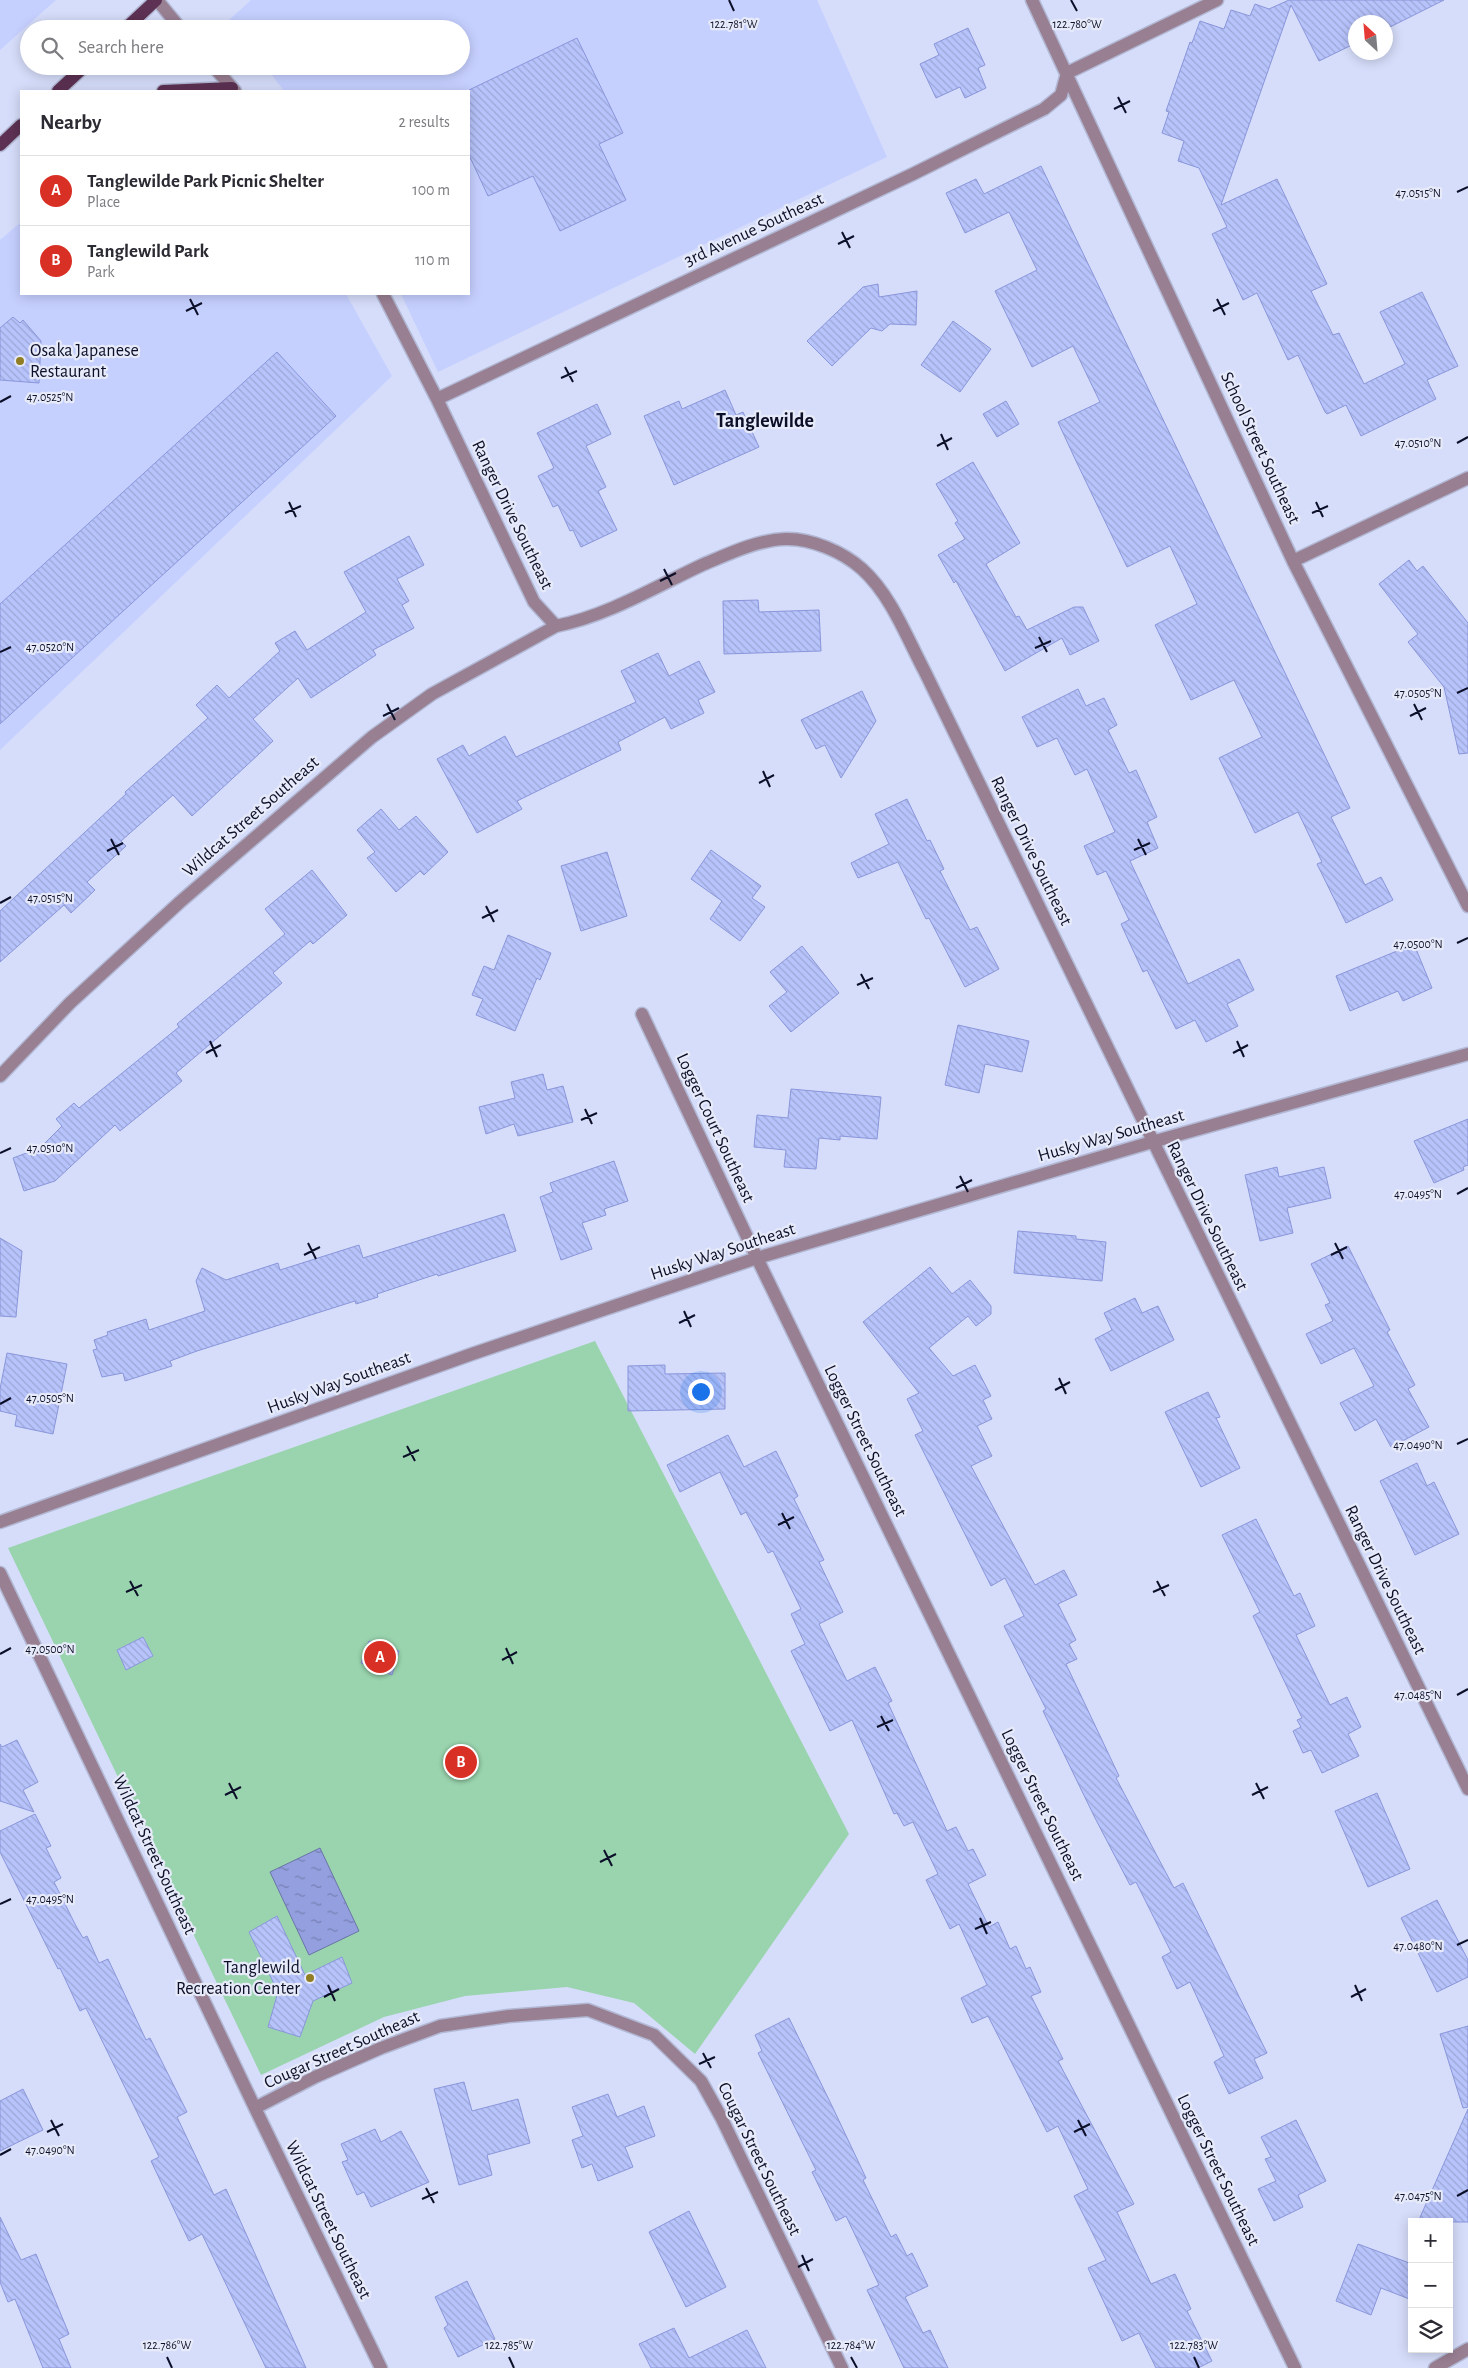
<!DOCTYPE html>
<html lang="en">
<head>
<meta charset="utf-8">
<style>
  body { margin:0; font-family:"Alegreya Sans",sans-serif; background:#f2f2f3; color:#2b2b33 }
  .controls { position:absolute; right:15px; bottom:15px; display:grid; overflow:hidden; border-radius:0px; box-shadow:0 2px 12px #0003 }
  .controls button { width:45px; height:45px; display:grid; place-items:center; padding:0; border:0; border-bottom:1px solid #e1e1e2; background:#fff; color:#2b2b33; font:25px sans-serif }
  .compass { position:absolute; left:1348px; top:15px; width:45px; height:45px; border-radius:50%; background:#fff; box-shadow:0 2px 12px #0003; rotate:334deg }
  .you { position:absolute; left:700px; top:1391px; width:18px; height:18px; margin:-12px; border:4px solid #fff; border-radius:50%; background:#1a73e8; box-shadow:0 0 0 8px #1a73e833 }
  .badge { display:grid; place-items:center; width:32px; height:32px; border-radius:50%; background:#d93025; color:#fff; font-size:16px; font-weight:700 }
  .pin { position:absolute; translate:-50% -50%; border:2px solid #fff; box-shadow:0 1px 5px #0006 }
  .list { margin:0; padding:0; list-style:none }
  h2 { display:flex; justify-content:space-between; align-items:center; height:65px; margin:0; padding:0 20px; font-size:21px }
  h2 small { font-size:16px; font-weight:400; color:#7c7c81 }
  .list li { display:grid; grid-template-columns:32px 1fr auto; gap:15px; align-items:center; box-sizing:border-box; height:70px; padding:0 20px; border-top:1px solid #e1e1e2 }
  .list b { display:block; font-size:19px; white-space:nowrap }
  .list p { margin:0; font-size:16px; white-space:nowrap; color:#7c7c81 }
  .list em { font-size:16px; font-style:normal; color:#7c7c81 }
  .icon { flex:none; width:28px; height:28px; fill:none; stroke:currentColor; stroke-width:2; stroke-linecap:round; stroke-linejoin:round }
  .map { position:relative; flex:none; width:1468px; height:2368px; overflow:hidden }
  .search { position:absolute; background:#fff; box-shadow:0 2px 12px #0003; left:20px; top:20px; width:450px; height:55px; display:flex; align-items:center; gap:12px; box-sizing:border-box; padding:0 18px; border-radius:28px; color:#7c7c81; font-size:19px }
  .panel { position:absolute; background:#fff; box-shadow:0 2px 12px #0003; left:20px; top:90px; width:450px; height:205px; border-radius:0px }
  .map>svg:first-child { display:block }
</style>
</head>
<body>
<div class="map">
<svg width="1468" height="2368" viewBox="0 0 1468 2368">
  <defs>
    <pattern id="water-ripples" width="26" height="14" patternUnits="userSpaceOnUse" patternTransform="scale(1.25)"><rect width="26" height="14" fill="#939fde"/><path d="M2 4q2-2 4 0t4 0M15 11q2-2 4 0t4 0" fill="none" stroke="#7680b4"/></pattern>
    <pattern id="building-back-hatch" width="6" height="6" patternUnits="userSpaceOnUse" patternTransform="scale(1.25)"><rect width="6" height="6" fill="#b7c3fb"/><path d="M-1 5l2 2M0 0l6 6M5-1l2 2" fill="none" stroke="#9ca6d7"/></pattern>
  </defs>
  <rect width="100%" height="100%" fill="#d6ddfa"/>
  <!-- built -->
  <path fill="#c6d0ff" d="M0,0h56l-56,50z
    M251,0h566l70,157 -449,215 -37,-78h68v-203h-185l-19,-25h196v-37h-225l-7,-9z
    M21,222v72h325l46,82 -392,374v-510z"/>
  <!-- green -->
  <path fill="#99d4ae" d="M595,1341l254,493 -154,220 -61,-51 -67,-16 -102,9 -81,21 -123,58 -253,-527z"/>
  <!-- water -->
  <path fill="url(#water-ripples)" stroke="#6a74a7" d="M320,1848l39,83 -50,24 -39,-83z"/>
  <!-- building -->
  <path fill="url(#building-back-hatch)" stroke="#8a96da" d="M1289,0h155l-58,29v-7h-30v21l-37,18 -28,-56 -70,200 56,-26 50,105 -16,7 22,44 6,-2 25,51 41,-20 -25,-52 42,-20 36,74 -31,14 9,19 -75,37 -15,-31 -19,9 -2,-2 -27,-57 -10,5 -31,-67 -14,7 -31,-66 15,-7 -28,-59 -21,-7 6,-20 -22,-8 7,-21 -3,-1 24,-69 2,1 8,-22 24,8 7,-19 19,6 5,-12 14,5z
    M968,28l17,37 -7,3 8,20 -21,10 -5,-11 -24,11 -16,-34 19,-9 -5,-11z
    M577,38l46,95 -24,11 27,56 -66,31 -27,-55 -45,20 -19,-41v-65z
    M1041,166l309,642 -19,9 34,68 16,-8 12,23 -47,23 -29,-59 5,-2 -24,-50 -43,21 -36,-75 43,-21 -28,-57 -43,20 -36,-75 42,-21 -27,-58 -43,21 -51,-106 -18,-39 42,-20 -27,-56 -41,21 -37,-76 42,-21 -28,-58 -44,21 -19,-40 30,-14 8,15z
    M878,284l1,13 38,-6 -1,34 -26,-1 -8,7 -11,-3 -39,38 -25,-25 56,-54z
    M13,317l7,6 3,-3 18,21 -2,42 -39,-3v-52z
    M953,321l38,28 -31,43 -39,-27z
    M277,352l59,64 -336,308v-120z
    M725,390l11,25 7,-3 16,35 -85,38 -30,-69 35,-15 3,8z
    M1006,401l13,23 -22,13 -14,-23z
    M597,404l14,30 -25,12 20,41 -8,4 19,39 -36,17 -8,-17 -3,1 -12,-26 -5,2 -15,-31 16,-8 -17,-35z
    M973,462l47,81 -34,21 30,53 3,-1 8,14 47,-23h9l16,34 -29,14 -8,-17 -57,33 -49,-90 -2,2 -16,-28 27,-16 -10,-16 3,-2 -22,-37z
    M409,536l15,29 -27,14 12,22 -7,4 12,23 -41,22 3,5 -65,43 -13,-20 -45,41 20,22 -81,75 -19,-21 -52,46 5,5 -39,36 8,8 -24,23 -7,-8 -64,57v-51l126,-117 -1,-2 83,-74 -12,-13 21,-20 12,13 51,-47 -5,-8 20,-12 12,19 59,-38 -22,-40z
    M1409,560l8,11 6,-5 45,57v130l-9,1 -15,-67 -36,-45 10,-8 -39,-50z
    M758,600l1,12 60,-2 2,41 -97,3 -1,-53z
    M658,653l11,23 30,-15 16,31 -17,8 6,13 -33,16 -6,-12 -47,25 3,8 -104,51 5,8 -45,24 -40,-74 26,-14 6,11 36,-20 11,21 120,-55 -15,-31z
    M1078,689l8,17 18,-8 13,27 -9,5 21,43 7,-3 21,47 -10,5 11,26 -28,13 58,123 51,-25 15,31 -27,14 11,22 -32,16 -11,-22 -19,9 -29,-59 -4,2 -22,-48 8,-4 -23,-49 -9,4 -13,-29 31,-14 -28,-63 -12,6 -18,-37 -20,9 -15,-30z
    M862,691l14,30 -35,57 -16,-33 -9,4 -15,-29z
    M907,799l20,42 3,-1 14,29 -4,2 30,59 7,-3 22,42 -34,18 -36,-69 -3,1 -28,-57 -40,16 -7,-15 38,-19 -14,-30z
    M381,809l18,21 17,-14 32,36 -24,23 -4,-4 -24,21 -29,-34 8,-6 -18,-22z
    M711,850l50,36 -9,12 13,9 -25,34 -30,-22 12,-18 -31,-22z
    M607,852l20,64 -46,15 -20,-65z
    M312,870l35,45 -34,29 -3,-3 -37,32 9,10 -106,90 6,8 -62,50 -5,-6 -60,56 -31,10 -11,-33 27,-10 22,-22 -6,-7 18,-16 5,5 100,-81 -2,-3 108,-90 -20,-25z
    M508,935l43,18 -11,27 -3,-2 -22,53 -39,-16 7,-16 -11,-4 12,-29 10,4z
    M1414,944l18,44 -29,13 -5,-10 -48,20 -14,-35z
    M802,946l37,47 -48,39 -22,-26 18,-14 -17,-20z
    M958,1025l71,16 -7,31 -37,-8 -6,29 -34,-8z
    M543,1074l4,16 16,-4 10,36 -55,14 -4,-12 -28,10 -7,-27 36,-9 -4,-16z
    M791,1089l90,8 -4,42 -37,-3v4l-21,-2 -3,31 -32,-2 2,-17 -32,-3 3,-32 31,3z
    M1468,1119v46l-5,2 1,3 -30,13 -20,-42z
    M614,1161l14,40 -24,8 2,6 -24,8 10,26 -31,11 -21,-63 13,-5 -3,-9z
    M1277,1167l2,10 45,-10 7,31 -44,10 6,25 -33,8 -15,-66z
    M504,1214l12,37 -78,25 -1,-2 -60,20 1,3 -22,7 -1,-3 -158,50 -27,10 2,5 -47,15 -2,-8 -21,4 -9,-27 4,-1 -3,-9 14,-5 -1,-3 39,-13 3,11 56,-19 -9,-30 6,-13 24,12 52,-17 2,7 79,-25 4,13z
    M1018,1231l58,5v3l30,3 -4,39 -88,-8z
    M0,1238l22,13 -6,66 -16,-1z
    M1348,1246l42,84 -3,2 28,53 -7,4 21,38 -38,20 -15,-28 -21,12 -15,-28 34,-17 -20,-38 -33,16 -15,-30 27,-13 -8,-16 5,-2 -19,-39z
    M930,1267l22,27 18,-14 21,26v8l-15,12 -8,-10 -39,32 24,28 22,-11 16,31 -8,4 9,19 -15,7 15,30 -21,10 64,119 29,-15 13,25 -19,9 18,36 -7,4 8,15 -11,5 53,112 -3,2 58,110 9,-5 84,170 -13,6 9,19 -34,16 -15,-32 10,-6 -34,-74 -13,7 -15,-32 9,-5 -35,-70 -6,3 -35,-67 -52,-107 3,-2 -42,-83 20,-10 -19,-38 -14,8 -76,-151 8,-4 -16,-32 12,-6 -56,-71z
    M1135,1298l7,15 16,-7 16,34 -63,31 -16,-32 17,-9 -8,-17z
    M7,1353l60,11 -14,70 -38,-8 2,-11 -17,-4v-22z
    M665,1365v9l60,-1v36l-97,2v-45z
    M1208,1392l12,25 -4,1 24,50 -39,19 -36,-75z
    M728,1435l16,32 32,-16 22,45 -4,3 30,61 -5,2 24,50 -24,12 28,57 28,-14 17,34 -4,2 59,128 9,-4 12,24 5,-2 13,26 -18,9 21,43 9,-5 12,27 6,-3 10,23 4,-2 11,25 -10,4 32,63 -5,2 76,143 -17,8 34,72 24,-10 16,35 -4,2 25,50 -14,7h-42l-17,-35 -17,8 -34,-73 18,-8 -32,-64 14,-7 -30,-63 -11,6 -59,-116 -16,7 -11,-25 26,-13 -28,-61 -9,5 -24,-49 12,-6 -25,-52 -9,4 -7,-13 -3,1 -42,-94 -22,11 -39,-80 14,-7 -14,-30 10,-5 -28,-58 -5,2 -22,-41 -5,3 -21,-43 -40,20 -13,-27z
    M1417,1463l10,23 7,-4 25,52 -44,21 -35,-74z
    M1256,1519l38,77 6,-3 15,33 -19,9 34,70 17,-8 14,30 -13,7 11,22 -37,17 -11,-23 -8,3 -10,-22 8,-4 -4,-7 5,-2 -49,-102 7,-4 -38,-77z
    M143,1637l10,19 -27,14 -9,-20z
    M369,1641l30,10 -7,24 -31,-12z
    M17,1740l21,42 -15,8 11,22 -34,-11v-57l2,3z
    M1377,1793l33,76 -42,18 -33,-76z
    M35,1814l16,32 -5,2 15,30 -7,4 22,44 7,12 4,-2 12,27 9,-4 38,81 4,-2 37,74 -10,5 37,78 12,-6 80,179h-40l-64,-134 -13,7 -38,-80 8,-4 -73,-149 -6,3 -20,-43 -2,1 -58,-117v-21z
    M1437,1900l31,60v17l-31,15 -36,-74z
    M277,1916l28,59 37,-18 10,26 -39,18 -13,36 -32,-10 10,-35 -29,-60z
    M789,2018l44,90 33,70 -3,2 28,57 5,-3 11,22 5,-3 16,33 -23,11 18,36 7,-3 18,38h-44l-37,-78 12,-5 -33,-69 -10,5 -24,-49 4,-2 -58,-117 4,-2 -7,-16z
    M1468,2026v81l-5,1 -23,-74z
    M464,2082l8,29 46,-12 12,44 -43,12 5,20 -33,10 -25,-96z
    M23,2089l20,41 -43,21v-50z
    M608,2094l9,23 27,-11 11,30 -30,11 8,20 -35,14 -6,-17 -10,4 -10,-28 11,-4 -11,-29z
    M1468,2109v113h-50z
    M1296,2120l30,61 -28,14 5,12 -29,14 -16,-32 18,-8 -11,-22 6,-2 -10,-20z
    M375,2129l6,13 20,-11 28,51 -58,25 -7,-15 -7,3 -15,-33 6,-2 -7,-16z
    M689,2211l37,76 -40,20 -37,-75z
    M0,2217l21,43 15,-6 33,80 -10,5 12,29h-28l-28,-69 -7,3 -8,-20z
    M1358,2244l54,20v36l-31,-12 -10,27 -35,-14z
    M467,2281l28,58 -37,18 -14,-29 4,-3 -13,-28z
    M674,2328l15,30 58,-28 19,38h-115l-12,-24z"/>
  <g fill="none" stroke-linecap="round" stroke-linejoin="round">
    <defs>
      <path id="minor" d="M157,0l24,29
        M1032,0l261,561 175,345
        M213,66l22,25
        M383,294l54,105 97,203 22,24c51,-10 99,-39 146,-61 26,-11 55,-25 83,-26 26,-1 58,13 77,30 29,26 45,69 63,103l543,1117
        M437,399l476,-225 131,-65 17,-14 6,-22 150,-73
        M1293,561l175,-83
        M642,1014l115,244 538,1110
        M0,1076l70,-73 110,-101 192,-165 60,-43 124,-68
        M0,1522l472,-168 285,-96 395,-116 316,-88
        M0,1573l255,535 126,260
        M255,2108l60,-31 66,-29 59,-22 69,-10 79,-6 66,25 47,46 20,36 121,251
        M1435,2368l33,-19"/>
      <path id="primary" d="M125,29l31,-29
        M58,91l27,-25
        M163,91l69,-3
        M0,145l21,-20"/>
    </defs>
    <!-- minor casing -->
    <use href="#minor" stroke="#b2b8d4" stroke-width="15"/>
    <!-- primary casing -->
    <use href="#primary" stroke="#b2b8d4" stroke-width="15"/>
    <!-- minor -->
    <use href="#minor" stroke="#997f92" stroke-width="12"/>
    <!-- primary -->
    <use href="#primary" stroke="#5d3153" stroke-width="12"/>
  </g>
  <!-- ticks -->
  <path fill="none" stroke="#0c0f28" stroke-width="2" d="M729,0l5,11M1071,0l6,11M1118,97l8,16M1114,109l16,-8M1457,192l11,-5M842,232l8,16M838,244l16,-8M190,299l8,16M1217,299l8,16M186,311l16,-8M1213,311l16,-8M565,367l8,15M561,378l16,-7M0,402l11,-6M941,434l7,16M1457,443l11,-6M937,446l15,-8M289,502l7,15M1316,502l7,15M285,513l16,-7M1312,513l16,-7M664,569l8,16M660,581l16,-8M1039,637l8,15M1035,648l16,-7M0,652l11,-5M1457,693l11,-5M387,704l8,16M1414,704l8,16M383,716l16,-8M1410,716l16,-8M763,771l7,16M759,783l15,-8M111,839l8,16M1138,839l8,16M1134,850l16,-7M107,851l16,-8M0,903l11,-6M486,906l8,16M482,918l16,-8M1457,943l11,-5M861,974l8,15M857,985l16,-7M210,1041l7,16M1237,1041l7,16M206,1053l15,-8M1233,1053l15,-8M585,1109l7,15M581,1120l16,-7M0,1153l11,-5M960,1176l8,16M956,1188l16,-8M1457,1194l11,-6M308,1243l8,16M1335,1243l8,16M304,1255l16,-8M1331,1255l16,-8M684,1311l7,16M679,1323l16,-8M1059,1378l7,16M1055,1390l15,-8M0,1404l11,-6M1457,1444l11,-5M407,1446l8,15M403,1457l16,-7M782,1513l8,16M778,1525l16,-8M130,1581l8,15M1157,1581l8,15M126,1592l16,-7M1153,1592l16,-7M506,1648l7,16M0,1654l11,-6M502,1660l15,-8M1457,1695l11,-6M881,1716l8,15M877,1727l16,-7M229,1783l8,16M1256,1783l8,16M225,1795l16,-8M1252,1795l16,-8M604,1850l8,16M600,1862l16,-8M0,1904l11,-5M980,1918l7,16M975,1929l16,-7M1457,1945l11,-5M328,1985l7,16M1355,1985l7,16M324,1997l15,-8M1351,1997l15,-8M703,2053l8,15M699,2064l16,-7M51,2120l8,16M1078,2120l8,16M47,2132l16,-8M1074,2132l16,-8M0,2155l11,-6M426,2188l8,15M1457,2196l11,-6M422,2199l16,-7M802,2255l7,16M798,2267l15,-8M167,2357l5,11M509,2357l5,11M851,2357l6,11M1194,2357l5,11"/>
  <!-- markers -->
  <g fill="#917d23" stroke="#e7ebf9" stroke-width="2">
    <circle cx="20" cy="361" r="5"/>
    <circle cx="310" cy="1978" r="5"/>
  </g>
  <g text-anchor="middle" dominant-baseline="central" stroke-width="4.5" stroke-linejoin="round" paint-order="stroke">
    <!-- street labels -->
    <g font-size="18" fill="#0c0f28" stroke="#e7ebf9">
      <text transform="translate(754 230) rotate(-25)">3rd Avenue Southeast</text>
      <text transform="translate(1260 448) rotate(65)">School Street Southeast</text>
      <text transform="translate(512 515) rotate(64)">Ranger Drive Southeast</text>
      <text transform="translate(251 817) rotate(-41)">Wildcat Street Southeast</text>
      <text transform="translate(1031 851) rotate(64)">Ranger Drive Southeast</text>
      <text transform="translate(715 1128) rotate(65)">Logger Court Southeast</text>
      <text transform="translate(1111 1136) rotate(-16)">Husky Way Southeast</text>
      <text transform="translate(1207 1216) rotate(64)">Ranger Drive Southeast</text>
      <text transform="translate(723 1252) rotate(-18)">Husky Way Southeast</text>
      <text transform="translate(339 1383) rotate(-20)">Husky Way Southeast</text>
      <text transform="translate(865 1441) rotate(64)">Logger Street Southeast</text>
      <text transform="translate(1385 1580) rotate(64)">Ranger Drive Southeast</text>
      <text transform="translate(1042 1805) rotate(64)">Logger Street Southeast</text>
      <text transform="translate(154 1855) rotate(65)">Wildcat Street Southeast</text>
      <text transform="translate(342 2050) rotate(-24)">Cougar Street Southeast</text>
      <text transform="translate(759 2159) rotate(64)">Cougar Street Southeast</text>
      <text transform="translate(1218 2170) rotate(64)">Logger Street Southeast</text>
      <text transform="translate(328 2220) rotate(64)">Wildcat Street Southeast</text>
    </g>
    <!-- poi labels -->
    <g font-size="18" fill="#0c0f28" stroke="#e7ebf9" text-anchor="start">
      <text x="30" y="351">Osaka Japanese<tspan x="30" dy="21">Restaurant</tspan></text>
      <text x="300" y="1968" text-anchor="end">Tanglewild<tspan x="300" dy="21">Recreation Center</tspan></text>
    </g>
    <!-- quarter labels -->
    <g font-size="20" font-weight="bold" fill="#0c0f28" stroke="#e7ebf9">
      <text x="765" y="421">Tanglewilde</text>
    </g>
  </g>
  <g font-size="12" text-anchor="middle" fill="#0c0f28" stroke="#e7ebf9" stroke-width="4.5" stroke-linejoin="round" paint-order="stroke">
    <text x="1077" y="28">122.780°W</text>
    <text x="734" y="28">122.781°W</text>
    <text x="1418" y="197">47.0515°N</text>
    <text x="50" y="401">47.0525°N</text>
    <text x="1418" y="447">47.0510°N</text>
    <text x="50" y="651">47.0520°N</text>
    <text x="1418" y="697">47.0505°N</text>
    <text x="50" y="902">47.0515°N</text>
    <text x="1418" y="948">47.0500°N</text>
    <text x="50" y="1152">47.0510°N</text>
    <text x="1418" y="1198">47.0495°N</text>
    <text x="50" y="1402">47.0505°N</text>
    <text x="1418" y="1449">47.0490°N</text>
    <text x="50" y="1653">47.0500°N</text>
    <text x="1418" y="1699">47.0485°N</text>
    <text x="50" y="1903">47.0495°N</text>
    <text x="1418" y="1950">47.0480°N</text>
    <text x="50" y="2154">47.0490°N</text>
    <text x="1418" y="2200">47.0475°N</text>
    <text x="167" y="2349">122.786°W</text>
    <text x="509" y="2349">122.785°W</text>
    <text x="851" y="2349">122.784°W</text>
    <text x="1194" y="2349">122.783°W</text>
  </g>
</svg>
<div class="controls">
<button>+</button>
<button>−</button>
<button><svg class="icon" aria-label="layers" viewBox="0 0 24 24"><path d="M12 4l9 5-9 5-9-5zM3 14l9 5 9-5"/></svg></button>
</div>
<svg class="compass" viewBox="-18 -18 36 36"><path d="M0-13l5 13h-10z" fill="#e53935"/><path d="M0 13l5-13h-10z" fill="#7c7c81"/></svg>
<div class="you"></div>
<div class="pin badge" style="left:380px;top:1657px">A</div>
<div class="pin badge" style="left:461px;top:1762px">B</div>
<div class="search"><svg class="icon" aria-label="search" viewBox="0 0 24 24"><circle cx="10" cy="10" r="6"/><path d="M15 15l6 6"/></svg>Search here</div>
<section class="panel">
<h2>Nearby<small>2 results</small></h2>
<ul class="list">
<li><span class="badge">A</span><div><b>Tanglewilde Park Picnic Shelter</b><p>Place</p></div><em>100 m</em></li>
<li><span class="badge">B</span><div><b>Tanglewild Park</b><p>Park</p></div><em>110 m</em></li>
</ul>
</section>
</div>
</body>
</html>
